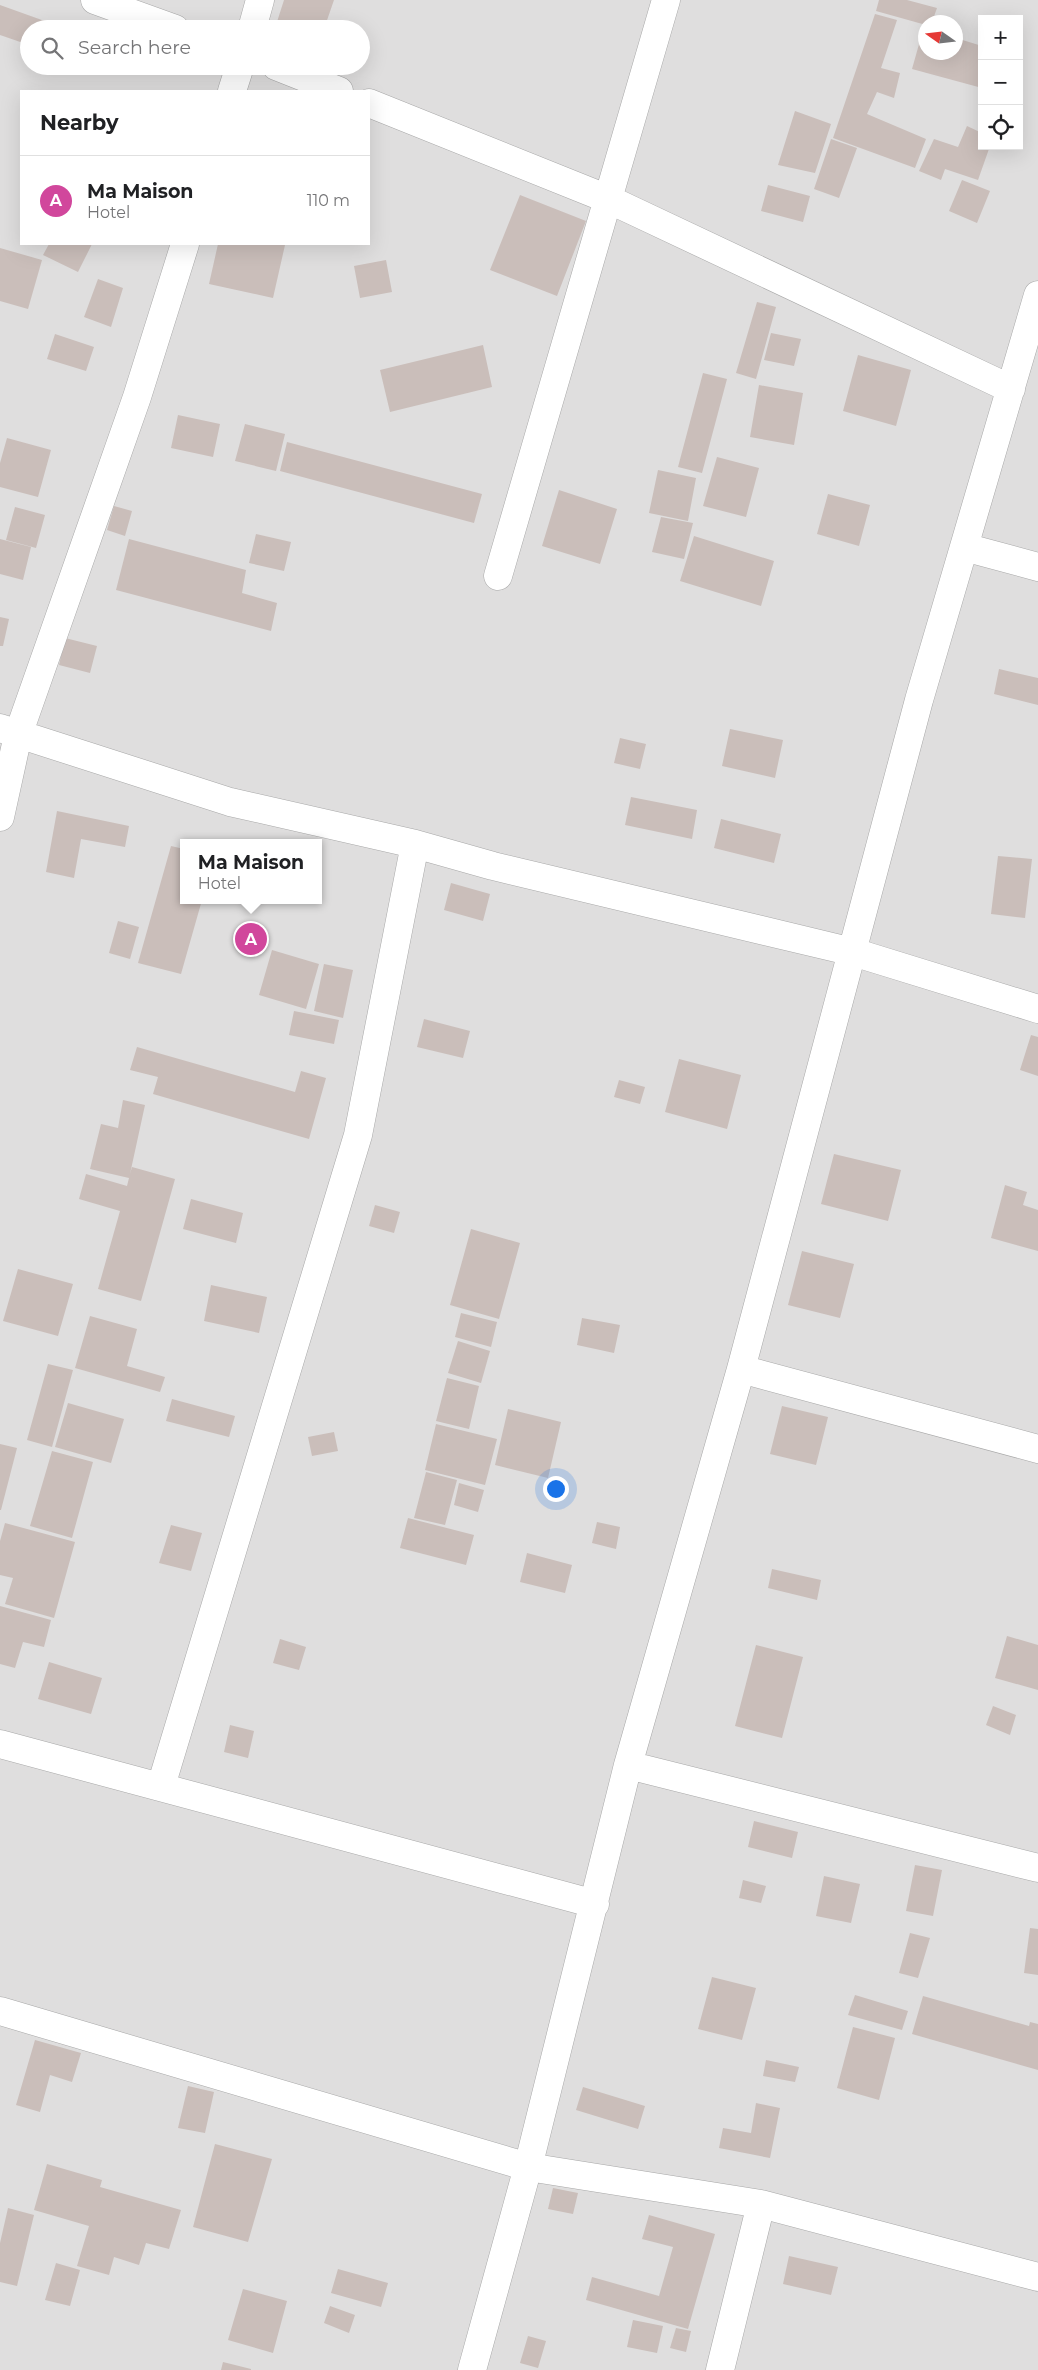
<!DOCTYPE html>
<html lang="en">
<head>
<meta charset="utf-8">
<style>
  body { margin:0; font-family:Montserrat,sans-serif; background:#f6f6f6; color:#202124 }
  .controls { position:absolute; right:15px; top:15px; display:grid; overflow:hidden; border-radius:0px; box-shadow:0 5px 20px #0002 }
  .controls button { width:45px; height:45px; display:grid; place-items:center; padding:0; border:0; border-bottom:1px solid #e0e0e0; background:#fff; color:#202124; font:25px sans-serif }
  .compass { position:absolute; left:918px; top:15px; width:45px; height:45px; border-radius:50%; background:#fff; box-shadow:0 5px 20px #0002; rotate:284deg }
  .you { position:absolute; left:555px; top:1488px; width:18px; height:18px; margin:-12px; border:4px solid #fff; border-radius:50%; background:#1a73e8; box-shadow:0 0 0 8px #1a73e833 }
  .badge { display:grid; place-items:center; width:32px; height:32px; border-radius:50%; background:#b45309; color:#fff; font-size:16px; font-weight:700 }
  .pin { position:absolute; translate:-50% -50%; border:2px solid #fff; box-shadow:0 1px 5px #0006 }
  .popup { position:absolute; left:180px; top:839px; width:142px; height:65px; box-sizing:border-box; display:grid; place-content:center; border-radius:0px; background:#fff; filter:drop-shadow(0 1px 4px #0005); font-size:16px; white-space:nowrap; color:#757577 }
  .popup b { font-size:19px; color:#202124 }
  .popup::after { content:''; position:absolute; left:50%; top:100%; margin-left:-10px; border:10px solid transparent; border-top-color:#fff }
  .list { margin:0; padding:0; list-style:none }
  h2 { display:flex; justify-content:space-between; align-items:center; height:65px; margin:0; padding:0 20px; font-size:21px }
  h2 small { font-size:16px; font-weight:400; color:#757577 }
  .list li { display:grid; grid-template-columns:32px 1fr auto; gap:15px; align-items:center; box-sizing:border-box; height:90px; padding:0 20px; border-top:1px solid #e0e0e0 }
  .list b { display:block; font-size:19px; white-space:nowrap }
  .list p { margin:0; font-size:16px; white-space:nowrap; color:#757577 }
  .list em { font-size:16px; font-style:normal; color:#757577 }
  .icon { flex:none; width:28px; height:28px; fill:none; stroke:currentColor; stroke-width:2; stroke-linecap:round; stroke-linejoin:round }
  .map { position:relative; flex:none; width:1038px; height:2370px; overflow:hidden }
  .search { position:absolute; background:#fff; box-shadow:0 5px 20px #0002; left:20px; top:20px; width:350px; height:55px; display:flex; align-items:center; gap:12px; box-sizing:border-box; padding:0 18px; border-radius:28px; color:#757577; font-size:19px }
  .panel { position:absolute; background:#fff; box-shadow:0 5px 20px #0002; left:20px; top:90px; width:350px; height:155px; border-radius:0px }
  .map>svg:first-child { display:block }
</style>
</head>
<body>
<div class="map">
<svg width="1038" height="2370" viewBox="0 0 1038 2370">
  <rect width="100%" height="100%" fill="#f2ede7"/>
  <!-- residential -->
  <path fill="#dfdede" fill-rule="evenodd" d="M0,0h1038v2370h-1038zM982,19h37v127h-37zM926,22h30v30h-30zM29,29h332v37h-332zM21,91h348v153h-348zM184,843h134v57h-134z"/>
  <!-- building -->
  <path fill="#cabeba" d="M284,0h50l-10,29h-36l-12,-4z
    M879,0h28l30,8 -5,14h-6v3l-50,-14z
    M0,5l53,19 -1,5h-23v16l-29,-10z
    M875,14l22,6 -16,48 19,5 -6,25 -17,-6 -10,22 59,25 -11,29 -82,-30z
    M923,30h3v22h30v-14l26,8v42l-70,-19z
    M795,111l36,13 -16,49 -37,-8z
    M967,126l15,7v13h8l-12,34 -33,-11 -4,11 -22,-9 15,-32 24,8z
    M831,139l26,9 -18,50 -25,-9z
    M962,180l28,11 -13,32 -28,-12z
    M768,185l42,11 -7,26 -42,-11z
    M520,195l66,26 -29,75 -67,-26z
    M49,244h43l-14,28 -35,-17z
    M218,244l67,1 -12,53 -64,-14z
    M0,248l42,12 -14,49 -28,-8z
    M386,260l6,32 -32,6 -6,-32z
    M98,279l25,9 -12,39 -27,-10z
    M757,302l19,5 -20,72 -20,-6z
    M771,333l30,6 -7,27 -30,-6z
    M55,334l39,13 -8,24 -39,-12z
    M483,345l9,42 -102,25 -10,-42z
    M858,355l53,15 -15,56 -53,-15z
    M703,373l24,6 -25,94 -24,-6z
    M759,385l44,8 -9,52 -44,-8z
    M178,415l42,9 -7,33 -42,-9z
    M245,424l40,10 -9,37 -41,-10z
    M7,438l44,12 -13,47 -38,-10v-24z
    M287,442l195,52 -8,29 -194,-52z
    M717,457l42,11 -13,49 -43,-11z
    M658,470l38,8 -8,43 -39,-8z
    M559,490l58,19 -17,55 -58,-18z
    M828,494l42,11 -11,41 -42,-12z
    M114,506l18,5 -7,25 -18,-6z
    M15,507l30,8 -9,33 -30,-8z
    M661,517l32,6 -9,36 -32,-7z
    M256,534l35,8 -7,29 -35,-8z
    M694,536l80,25 -13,45 -81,-25z
    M0,539l31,8 -8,33 -23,-6z
    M129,539l117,31 -4,23 35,10 -6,28 -155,-41z
    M0,617l9,2 -6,27h-3z
    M65,638l32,8 -7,27 -31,-8z
    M999,669l39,9v27l-44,-11z
    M730,729l53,11 -8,38 -53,-12z
    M620,738l26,6 -6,25 -26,-6z
    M631,797l66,13 -5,29 -67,-14z
    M57,811l72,15 -4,21 -44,-8 -7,39 -28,-6z
    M721,819l60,15 -7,29 -60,-15z
    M171,846l13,3v51h18l-21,74 -43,-11z
    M998,856l34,3 -7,59 -34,-4z
    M451,883l39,11 -7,27 -39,-11z
    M118,921l21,6 -9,32 -21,-6z
    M272,950l47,14 -13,45 -47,-14z
    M324,964l29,6 -10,48 -29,-7z
    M294,1011l45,9 -5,24 -45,-9z
    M424,1019l46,12 -7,27 -46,-11z
    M1031,1035l7,2v39l-18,-6z
    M137,1047l158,45 6,-21 25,7 -17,61 -156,-45 5,-17 -28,-7z
    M679,1059l62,16 -14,54 -62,-17z
    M619,1080l26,7 -5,17 -26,-7z
    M123,1100l22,5 -15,69 2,-7 43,12 -34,122 -43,-12 22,-78 -41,-12 7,-25 41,12 2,-8 -39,-9 11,-45 17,4z
    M834,1154l67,16 -13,51 -67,-17z
    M1005,1185l22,7 -4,13 15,5v41l-47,-13z
    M191,1199l52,14 -7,30 -53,-14z
    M375,1205l25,7 -6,21 -25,-7z
    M471,1229l49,14 -21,76 -49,-14z
    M802,1251l52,13 -14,54 -52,-13z
    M18,1269l55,15 -15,52 -55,-15z
    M211,1285l56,12 -8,36 -55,-12z
    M461,1313l36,9 -6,25 -36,-10z
    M90,1316l47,13 -10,37 38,11 -5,15 -85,-24z
    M582,1318l38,7 -6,28 -37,-8z
    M458,1341l32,10 -9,32 -33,-10z
    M48,1364l25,6 -21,77 -25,-7z
    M447,1378l32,8 -10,43 -33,-8z
    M172,1399l63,17 -6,21 -63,-16z
    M68,1403l56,16 -13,44 -56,-16z
    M782,1406l46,11 -12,48 -46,-11z
    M508,1409l53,13 -13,56 -53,-13z
    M436,1424l61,15 -12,46 -60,-15z
    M334,1432l4,19 -26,5 -4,-19z
    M0,1444l17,4 -16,62h-1z
    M52,1451l41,11 -21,76 -42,-12z
    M426,1472l31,8 -12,45 -31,-7z
    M459,1483l25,7 -6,22 -24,-7z
    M408,1518l66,17 -8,30 -66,-17z
    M597,1522l23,5 -4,22 -24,-6z
    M5,1523l70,19 -21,76 -49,-14 8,-26 -13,-3v-34z
    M171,1525l31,8 -11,38 -32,-8z
    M527,1553l45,12 -7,28 -45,-11z
    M772,1569l49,11 -4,20 -49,-12z
    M0,1606l51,14 -7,27 -21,-5 -8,26 -15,-4z
    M1007,1636l31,9v45l-43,-12z
    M280,1639l26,8 -7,23 -26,-7z
    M756,1645l47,12 -21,81 -47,-12z
    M49,1662l53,16 -11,36 -53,-15z
    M993,1706l23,9 -6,20 -24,-10z
    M230,1725l24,6 -6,27 -24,-6z
    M754,1821l44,11 -6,26 -44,-11z
    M915,1865l27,5 -9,46 -27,-5z
    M824,1876l36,8 -9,39 -35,-7z
    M743,1880l23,6 -5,17 -22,-5z
    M1030,1928l8,1v46l-14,-2z
    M910,1933l20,5 -12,40 -19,-5z
    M712,1977l44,11 -14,52 -44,-11z
    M855,1995l53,16 -6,19 -54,-15z
    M923,1996l106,30 1,-4 8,2v46l-126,-36z
    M853,2027l42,11 -16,62 -42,-12z
    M35,2040l46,13 -9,29 -22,-7 -10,37 -24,-7z
    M766,2060l33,7 -4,15 -32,-6z
    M188,2086l26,6 -9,41 -27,-5z
    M583,2087l62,19 -7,23 -62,-19z
    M756,2103l24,5 -10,50 -51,-10 4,-20 28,5z
    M215,2144l57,15 -24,83 -55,-15z
    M47,2164l55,16 -2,7 81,23 -12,39 -23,-6 -7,22 -25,-8 -5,18 -32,-9 12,-40 -55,-16z
    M553,2188l25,5 -5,21 -25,-5z
    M8,2208l26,7 -17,71 -17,-4v-39z
    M649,2215l66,19 -27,95 -102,-29 6,-23 67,19 14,-49 -31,-8z
    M789,2256l49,11 -7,28 -48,-11z
    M56,2263l24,7 -10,36 -25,-6z
    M338,2269l50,14 -7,24 -50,-14z
    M243,2289l44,12 -14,52 -45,-13z
    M330,2306l25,9 -6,18 -25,-10z
    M633,2320l30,6 -6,27 -30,-6z
    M676,2328l15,3 -5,21 -16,-4z
    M528,2336l18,5 -8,27 -18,-5z
    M223,2362l28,7v1h-30z"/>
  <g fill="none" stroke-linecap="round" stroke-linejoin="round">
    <defs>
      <path id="street" d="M95,0l80,29
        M252,29l8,-29
        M276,66l63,25
        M232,91l8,-25
        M369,103l239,96 403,190
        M964,547l74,20
        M498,576l168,-576
        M0,728l230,74 185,42 78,22 360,86 185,57
        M0,817l18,-82 119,-338 48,-153
        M741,1369l297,80
        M0,1744l595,160
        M628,1765l410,103
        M161,1786l197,-651 57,-291
        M0,2011l528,156 233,37 277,73
        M472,2370l56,-203 100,-402 113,-396 178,-669 119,-405
        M720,2370l41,-166"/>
    </defs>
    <!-- street casing -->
    <use href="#street" stroke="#a8a8a8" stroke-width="29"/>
    <!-- street -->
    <use href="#street" stroke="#fff" stroke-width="28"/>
  </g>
</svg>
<div class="controls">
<button>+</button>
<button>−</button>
<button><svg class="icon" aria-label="locate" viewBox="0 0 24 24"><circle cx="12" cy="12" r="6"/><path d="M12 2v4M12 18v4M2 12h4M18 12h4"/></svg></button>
</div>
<svg class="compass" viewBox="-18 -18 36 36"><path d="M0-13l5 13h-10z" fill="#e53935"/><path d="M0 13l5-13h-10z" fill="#757577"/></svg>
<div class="you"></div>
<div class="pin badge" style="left:251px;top:939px;background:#d1479c">A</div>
<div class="popup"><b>Ma Maison</b>Hotel</div>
<div class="search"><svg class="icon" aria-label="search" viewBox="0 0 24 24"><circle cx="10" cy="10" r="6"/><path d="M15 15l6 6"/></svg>Search here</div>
<section class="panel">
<h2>Nearby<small></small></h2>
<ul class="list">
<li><span class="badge" style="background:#d1479c">A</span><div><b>Ma Maison</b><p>Hotel</p></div><em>110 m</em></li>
</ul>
</section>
</div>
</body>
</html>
